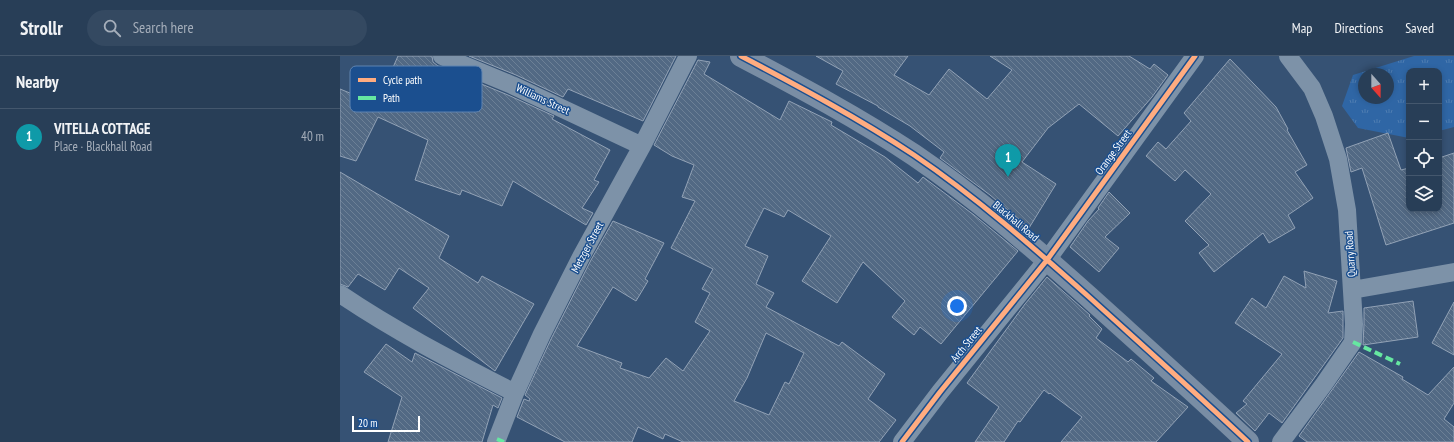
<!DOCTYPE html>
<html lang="en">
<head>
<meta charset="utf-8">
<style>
  body { margin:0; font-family:"PT Sans Narrow",sans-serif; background:#344961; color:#f1f3f6 }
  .controls { position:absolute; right:12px; top:12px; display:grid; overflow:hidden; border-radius:8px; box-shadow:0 2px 6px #0003 }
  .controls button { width:36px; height:36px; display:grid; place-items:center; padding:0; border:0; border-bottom:1px solid #44576d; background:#283e57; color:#f1f3f6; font:20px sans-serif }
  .compass { position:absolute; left:1018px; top:12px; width:36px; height:36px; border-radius:50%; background:#283e57; box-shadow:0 2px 6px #0003; rotate:159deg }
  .scale { position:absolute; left:12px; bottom:10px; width:68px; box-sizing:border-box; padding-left:4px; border:2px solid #fff; border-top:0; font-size:11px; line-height:14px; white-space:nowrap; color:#fff; -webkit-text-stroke:3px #1b4f8f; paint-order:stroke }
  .you { position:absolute; left:617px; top:250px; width:14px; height:14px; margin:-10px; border:3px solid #fff; border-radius:50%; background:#1a73e8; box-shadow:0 0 0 6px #1a73e833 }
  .badge { display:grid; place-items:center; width:26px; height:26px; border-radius:50%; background:#b9c2ce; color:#fff; font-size:13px; font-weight:700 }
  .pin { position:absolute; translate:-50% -33px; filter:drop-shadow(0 1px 2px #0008) }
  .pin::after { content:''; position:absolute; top:21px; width:14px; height:12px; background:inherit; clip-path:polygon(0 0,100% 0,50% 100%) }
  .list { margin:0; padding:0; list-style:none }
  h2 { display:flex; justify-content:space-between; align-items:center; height:52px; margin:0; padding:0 16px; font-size:17px }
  h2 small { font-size:13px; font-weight:400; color:#a5aeba }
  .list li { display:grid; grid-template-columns:26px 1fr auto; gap:12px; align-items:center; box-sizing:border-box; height:56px; padding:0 16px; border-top:1px solid #44576d }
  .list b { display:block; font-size:15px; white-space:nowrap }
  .list p { margin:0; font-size:13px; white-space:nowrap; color:#a5aeba }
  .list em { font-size:13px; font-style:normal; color:#a5aeba }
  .icon { flex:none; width:22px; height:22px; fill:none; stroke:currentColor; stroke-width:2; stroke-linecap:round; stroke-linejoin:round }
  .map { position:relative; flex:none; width:1114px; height:386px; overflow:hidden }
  header { display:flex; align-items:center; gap:24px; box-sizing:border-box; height:56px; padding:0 20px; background:#283e57; border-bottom:1px solid #44576d }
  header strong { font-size:19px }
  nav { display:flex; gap:22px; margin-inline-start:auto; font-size:14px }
  .search { width:280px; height:36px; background:#344961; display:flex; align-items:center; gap:10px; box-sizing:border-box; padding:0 14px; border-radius:22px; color:#a5aeba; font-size:15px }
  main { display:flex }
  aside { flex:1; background:#283e57 }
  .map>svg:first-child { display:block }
</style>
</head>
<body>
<header>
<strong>Strollr</strong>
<div class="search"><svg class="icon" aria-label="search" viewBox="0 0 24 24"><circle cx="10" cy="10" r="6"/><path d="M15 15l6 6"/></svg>Search here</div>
<nav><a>Map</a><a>Directions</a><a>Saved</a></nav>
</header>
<main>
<aside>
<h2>Nearby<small></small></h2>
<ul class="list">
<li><span class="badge" style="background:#0f9aa8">1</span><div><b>VITELLA COTTAGE</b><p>Place · Blackhall Road</p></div><em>40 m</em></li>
</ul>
</aside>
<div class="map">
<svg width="1114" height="386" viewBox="0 0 1114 386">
  <defs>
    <pattern id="grass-tufts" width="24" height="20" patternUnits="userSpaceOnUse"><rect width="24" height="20" fill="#2f66a5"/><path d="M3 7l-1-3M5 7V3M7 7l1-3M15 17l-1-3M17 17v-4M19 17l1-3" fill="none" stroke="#4e7db2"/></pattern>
    <pattern id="building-back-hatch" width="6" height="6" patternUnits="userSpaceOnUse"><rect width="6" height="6" fill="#526984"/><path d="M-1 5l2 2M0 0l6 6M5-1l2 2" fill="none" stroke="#6c8096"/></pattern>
  </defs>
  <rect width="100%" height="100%" fill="#365274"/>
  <!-- grass -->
  <path fill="url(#grass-tufts)" fill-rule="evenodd" d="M1074,0h40v71l-15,4v-60h-30v67l-51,-10 -16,-22 11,-31zM1024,18h24v24h-24z"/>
  <!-- building -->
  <path fill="url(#building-back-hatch)" stroke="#92a2b6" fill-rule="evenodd" d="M58,0h34l1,6 5,4 70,29 46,21 -2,3 58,31 -16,30 5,2 -17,26 11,5 -7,12 -73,-44 -11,25 -40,-16 -2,5 -45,-15 13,-40 -50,-23 -22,44 -16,-5v-67l37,15z
    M129,0h207l-33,65 -75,-32 -5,8 -47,-22z
    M476,0h92l-14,19 35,20 20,-26 38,30 25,-29 -22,-14h139l21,13 4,-5 14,11 -16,22 -34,39 -39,-32 -31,24 -26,34 34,22 -27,44 -39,-33 -50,-37 4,-6 -34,-26 -32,-19v-1l-42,-22 7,-13z
    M890,3l46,48 12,22 -1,1 20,35 -12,7 18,26 -25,17 7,13 -26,15 -6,-10 -49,39 -15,-19 10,-8 -24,-24 26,-27 -26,-24 -10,11 -29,-25 12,-14 8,7 25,-28 -7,-8z
    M358,4l12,2 -6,12 76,46 9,-19 43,21 -1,3 54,32 33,26 5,-6 51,38 44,36 -77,93 -21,-17 -6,8 -22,-18 13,-16 -42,-39 -26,41 -35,-22 29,-45 -43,-26 -4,7 -20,-9 -19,38 23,10 -12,28 18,9 -8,14 73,39 3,-4 43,32 -17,25 28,21 -17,22h-196l-18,-8 -2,5 -25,-12 -6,15h-67l-48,-25 7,-18 5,2 1,-2 -5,-4 26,-56 40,-79 22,-39 51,22 -19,36 3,2 -12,20 -23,-14 -36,59 45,17 -2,5 29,10 17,-20 17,13 27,-40 -15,-9 15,-29 -8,-4 11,-20 -42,-21 24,-47 -13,-4 12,-32 -22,-9 -18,-11zM426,277l38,20 -15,31 -4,-2 -16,33 -35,-14 13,-23z
    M1048,77l13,37 8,-2v41h30v-51l15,-5v70l-68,22 -24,-77 -11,4 -5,-24z
    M0,116l109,64 -10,22 39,25 4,-7 52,28 -39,67 -82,-63 16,-20 -30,-20 -14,22 -27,-16 -10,13 -8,-3z
    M769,136l21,21 -25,24 14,11 -20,24 -29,-25 18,-26 11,-12 -1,-1z
    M964,215l33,10 -9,32 15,-2v27l-61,85 -13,-10 -14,18 -19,-18 11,-9 -4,-3 39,-47 -47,-31 17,-25 14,10 18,-32 22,12z
    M707,221l43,38 -1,1 13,13 -6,9 32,24 3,-3 23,19 -3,3 37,26 -32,35h-95l21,-25 -32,-24 -1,1 -5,-4 -24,32 -2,-1 -14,21h-29l24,-35 -32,-24 58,-79z
    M1073,245l5,36 -55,8 1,-21v-16z
    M1114,246v53l-22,-12z
    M46,288l26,18 3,-9 87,45 -4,10 -5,-3 -11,37h-94l14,-45 -38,-25z
    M1019,296l44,25 -1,2 26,16 26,-28v36l-10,16 10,8v15h-147l-8,-6z"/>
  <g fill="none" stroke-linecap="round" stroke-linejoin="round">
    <!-- street -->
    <path stroke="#7d92a8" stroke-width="18" d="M102,0l70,29 130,61
      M1012,234l102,-18
      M0,238c56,38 115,68 175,99
      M156,386l19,-49 27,-59 40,-79 60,-109 46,-90
      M562,386l38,-50 107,-132 148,-204
      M941,386l43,-58 29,-42 1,-18 -7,-114 -9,-51 -14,-43 -12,-28 -24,-32"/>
    <!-- secondary -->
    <path stroke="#798da4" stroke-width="22" d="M401,0c59,31 117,62 173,99 62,42 119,92 175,142 53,48 107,96 159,145"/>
    <!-- quiet -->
    <path stroke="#66e7a1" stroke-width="4" stroke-dasharray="8 4" stroke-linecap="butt" d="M1013,286l47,22
      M157,383l7,3"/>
    <defs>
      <path id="cycleway" d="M401,0c59,31 117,62 173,99 62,42 119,92 175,142 53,48 107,96 159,145
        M562,386l38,-50 107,-132 148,-204"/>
    </defs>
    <!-- cycleway casing -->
    <use href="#cycleway" stroke="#1b4f8f" stroke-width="8"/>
    <!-- cycleway -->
    <use href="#cycleway" stroke="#ffac80" stroke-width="5"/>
  </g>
  <g text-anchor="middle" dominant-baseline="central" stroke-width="3" stroke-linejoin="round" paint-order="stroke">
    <!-- street labels -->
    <g font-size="11" fill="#fff" stroke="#1b4f8f">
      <text transform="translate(203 43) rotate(25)">Williams Street</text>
      <text transform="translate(773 96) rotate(-54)">Orange Street</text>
      <text transform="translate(676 165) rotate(40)">Blackhall Road</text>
      <text transform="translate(247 191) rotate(-62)">Metzger Street</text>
      <text transform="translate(1010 198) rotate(-94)">Quarry Road</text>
      <text transform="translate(626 288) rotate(-51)">Arch Street</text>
    </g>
  </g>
  <!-- legend -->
  <rect x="10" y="10" width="132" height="46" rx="6" fill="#1b4f8f" stroke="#5f84b1" stroke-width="1"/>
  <rect x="18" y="22" width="18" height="4" fill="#ffac80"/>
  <rect x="18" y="40" width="18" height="4" fill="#66e7a1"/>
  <g font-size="11" fill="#fff">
    <text x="43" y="28">Cycle path</text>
    <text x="43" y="46">Path</text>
  </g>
</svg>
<div class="controls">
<button>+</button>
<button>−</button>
<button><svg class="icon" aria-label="locate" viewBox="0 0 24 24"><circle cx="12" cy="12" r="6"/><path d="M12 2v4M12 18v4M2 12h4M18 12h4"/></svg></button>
<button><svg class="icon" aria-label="layers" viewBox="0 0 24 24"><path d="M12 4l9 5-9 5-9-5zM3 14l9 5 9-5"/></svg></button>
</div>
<svg class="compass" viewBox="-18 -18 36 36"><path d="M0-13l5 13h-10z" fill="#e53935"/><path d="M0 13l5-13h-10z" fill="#a5aeba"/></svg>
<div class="scale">20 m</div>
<div class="you"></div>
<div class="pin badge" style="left:668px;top:121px;background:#0f9aa8">1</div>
</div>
</main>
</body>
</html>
